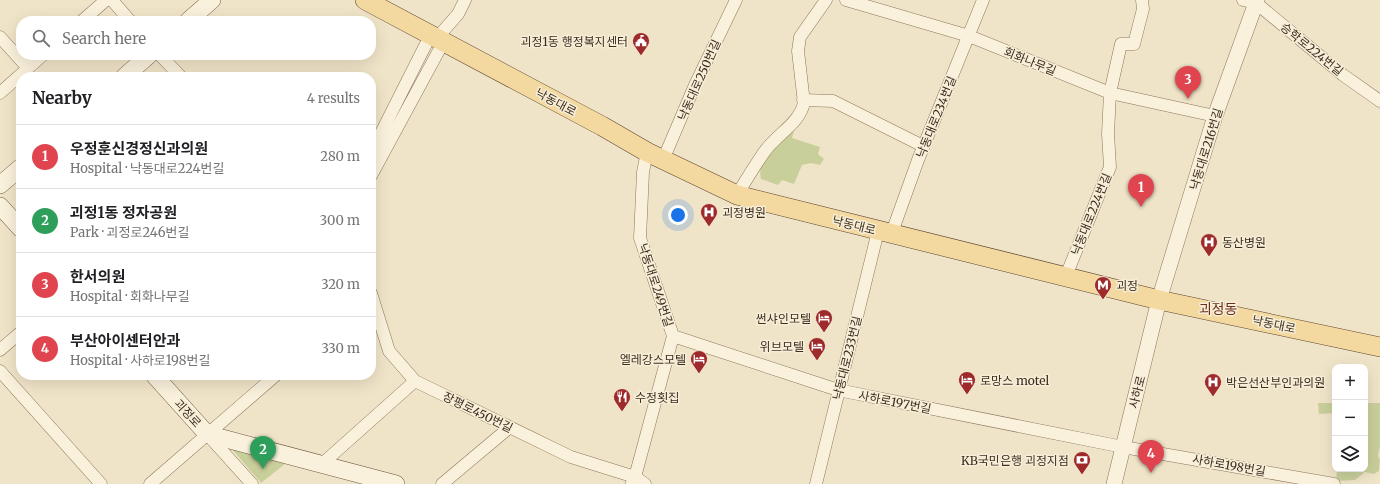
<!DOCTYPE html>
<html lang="en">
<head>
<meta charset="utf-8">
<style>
  body { margin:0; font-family:Merriweather,"Noto Sans KR",serif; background:#f6f6f6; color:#202124 }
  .controls { position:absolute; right:12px; bottom:12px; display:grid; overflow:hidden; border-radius:8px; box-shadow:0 4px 16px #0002 }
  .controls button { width:36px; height:36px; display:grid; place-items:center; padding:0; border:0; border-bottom:1px solid #e0e0e0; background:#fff; color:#202124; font:20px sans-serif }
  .you { position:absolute; left:678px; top:215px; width:14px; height:14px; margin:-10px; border:3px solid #fff; border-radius:50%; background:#1a73e8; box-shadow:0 0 0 6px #1a73e833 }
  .badge { display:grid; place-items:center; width:26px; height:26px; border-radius:50%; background:#9e2a2b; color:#fff; font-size:13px; font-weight:700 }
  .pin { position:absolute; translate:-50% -33px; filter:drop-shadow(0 1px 2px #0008) }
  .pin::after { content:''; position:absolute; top:21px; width:14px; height:12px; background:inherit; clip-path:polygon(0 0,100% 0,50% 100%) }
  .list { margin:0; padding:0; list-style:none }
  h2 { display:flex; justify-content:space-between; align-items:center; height:52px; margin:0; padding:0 16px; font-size:17px }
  h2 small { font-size:13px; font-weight:400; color:#757577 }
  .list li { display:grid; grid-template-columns:26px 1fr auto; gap:12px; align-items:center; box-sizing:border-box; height:64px; padding:0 16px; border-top:1px solid #e0e0e0 }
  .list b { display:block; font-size:15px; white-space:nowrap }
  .list p { margin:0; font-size:13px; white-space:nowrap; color:#757577 }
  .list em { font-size:13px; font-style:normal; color:#757577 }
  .icon { flex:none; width:22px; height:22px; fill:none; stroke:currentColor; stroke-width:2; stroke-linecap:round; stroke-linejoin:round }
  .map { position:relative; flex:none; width:1380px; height:484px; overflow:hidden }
  .search { position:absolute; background:#fff; box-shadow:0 4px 16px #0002; left:16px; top:16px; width:360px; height:44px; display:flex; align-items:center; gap:10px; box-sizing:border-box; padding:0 14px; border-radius:16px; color:#757577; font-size:15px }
  .panel { position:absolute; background:#fff; box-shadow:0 4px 16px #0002; left:16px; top:72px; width:360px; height:308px; border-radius:16px }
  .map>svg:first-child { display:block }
</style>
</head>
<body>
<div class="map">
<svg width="1380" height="484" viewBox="0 0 1380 484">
  <rect width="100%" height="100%" fill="#f0e4c8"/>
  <!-- green -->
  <path fill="#c9cf9b" d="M791,129l3,2 -2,7 28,9 -2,7 6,5 -4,6 -9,-2 -9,2 -8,19 -12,-4 -4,5 -17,-6c-5,-21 17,-36 30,-50z
    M1318,403h17v10l-16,1z
    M1365,403h15v43l-2,10 2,4 -1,11 -5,3 -9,-2 -10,8 -19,1 1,-12h28v-24l2,-3z
    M219,434l76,22 -34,27z"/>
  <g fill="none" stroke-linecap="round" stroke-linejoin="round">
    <defs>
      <path id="minor" d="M112,0l18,21
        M846,0l123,36 141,57 105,23
        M1243,0l13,3 87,72 37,26
        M82,21l24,-21
        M0,37l28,31
        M437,38l21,-24 7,-14
        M160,55l21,22
        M0,93l43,-38
        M803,100l30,1 90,45
        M371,153l60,-119
        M663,160l32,-75 41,-85
        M371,176l73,-135
        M737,195c9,-15 18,-30 28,-44 12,-17 34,-27 39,-48l-6,-52 2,-14 26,-37
        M891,235l27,-75 65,-160
        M1066,276l44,-109 -2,-33 2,-41 11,-49h13l9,-35 -1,-9
        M371,293l18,58 26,30 156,76 64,20 10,7
        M673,336l165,54 285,57 211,37
        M0,350l21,-18
        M0,371l101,113
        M207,434l45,50
        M322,464l93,-83
        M632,483l3,-6 38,-141 -33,-98 3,-66 4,-20
        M150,484l126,-109
        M442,484l68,-57
        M816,484l62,-253"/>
      <path id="tertiary" d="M1114,484l45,-184 56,-184 42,-116"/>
      <path id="secondary" d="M188,21l24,-21
        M124,77l25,-22
        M0,185l21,-18
        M0,206l21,23
        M154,375l53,59 189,50"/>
      <path id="primary" d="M365,0l237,126 45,26 90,43 422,105 221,47"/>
    </defs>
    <!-- minor casing -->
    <use href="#minor" stroke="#8d765c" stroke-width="13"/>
    <!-- tertiary casing -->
    <use href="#tertiary" stroke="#8d765c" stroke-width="16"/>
    <!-- secondary casing -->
    <use href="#secondary" stroke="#6f573f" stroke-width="18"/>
    <!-- primary casing -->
    <use href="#primary" stroke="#5b4430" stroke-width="20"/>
    <!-- minor -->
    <use href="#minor" stroke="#faf1dc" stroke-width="12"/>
    <!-- tertiary -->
    <use href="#tertiary" stroke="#faf1dc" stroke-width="15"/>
    <!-- secondary -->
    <use href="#secondary" stroke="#faf1dc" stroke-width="17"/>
    <!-- primary -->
    <use href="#primary" stroke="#f3d9a0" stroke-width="19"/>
  </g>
  <!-- icons -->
  <defs>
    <symbol id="civic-pin" viewBox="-11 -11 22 30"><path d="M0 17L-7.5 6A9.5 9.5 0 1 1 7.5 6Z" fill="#9e2a2b" stroke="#f7eed8"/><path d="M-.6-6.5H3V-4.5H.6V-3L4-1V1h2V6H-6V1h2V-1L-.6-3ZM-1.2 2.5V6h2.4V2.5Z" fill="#fff"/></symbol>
    <symbol id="hospital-pin" viewBox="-11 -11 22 30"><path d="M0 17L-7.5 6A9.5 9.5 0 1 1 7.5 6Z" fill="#9e2a2b" stroke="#f7eed8"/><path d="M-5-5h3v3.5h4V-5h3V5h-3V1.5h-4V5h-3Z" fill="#fff"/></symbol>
    <symbol id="metro-pin" viewBox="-11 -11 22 30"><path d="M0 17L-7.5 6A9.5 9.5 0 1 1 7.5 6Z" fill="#9e2a2b" stroke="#f7eed8"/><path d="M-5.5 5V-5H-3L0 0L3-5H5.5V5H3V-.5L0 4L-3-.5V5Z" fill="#fff"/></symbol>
    <symbol id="hotel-pin" viewBox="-11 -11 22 30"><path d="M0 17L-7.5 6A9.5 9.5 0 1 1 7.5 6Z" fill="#9e2a2b" stroke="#f7eed8"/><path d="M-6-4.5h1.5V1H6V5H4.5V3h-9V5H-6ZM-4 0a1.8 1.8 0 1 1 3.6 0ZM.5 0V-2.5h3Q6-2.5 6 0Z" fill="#fff"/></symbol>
    <symbol id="restaurant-pin" viewBox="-11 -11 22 30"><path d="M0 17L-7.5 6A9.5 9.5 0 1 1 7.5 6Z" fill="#9e2a2b" stroke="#f7eed8"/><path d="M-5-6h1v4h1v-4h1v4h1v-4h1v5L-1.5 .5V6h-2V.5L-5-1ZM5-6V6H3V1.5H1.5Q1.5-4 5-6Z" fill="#fff"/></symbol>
    <symbol id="bank-pin" viewBox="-11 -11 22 30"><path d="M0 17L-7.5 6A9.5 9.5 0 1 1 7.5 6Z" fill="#9e2a2b" stroke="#f7eed8"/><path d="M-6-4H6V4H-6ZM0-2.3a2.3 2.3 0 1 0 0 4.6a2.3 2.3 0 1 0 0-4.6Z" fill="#fff"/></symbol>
  </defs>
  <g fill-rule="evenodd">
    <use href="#civic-pin" x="631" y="31" width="20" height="27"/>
    <use href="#hospital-pin" x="699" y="202" width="20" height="27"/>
    <use href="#hospital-pin" x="1199" y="232" width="20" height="27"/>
    <use href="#metro-pin" x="1093" y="275" width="20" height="27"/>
    <use href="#hotel-pin" x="814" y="308" width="20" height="27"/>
    <use href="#hotel-pin" x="807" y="336" width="20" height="27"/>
    <use href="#hotel-pin" x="689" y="349" width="20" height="27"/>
    <use href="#hotel-pin" x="957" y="370" width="20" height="27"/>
    <use href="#hospital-pin" x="1203" y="372" width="20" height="27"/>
    <use href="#restaurant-pin" x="612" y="387" width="20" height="27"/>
    <use href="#bank-pin" x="1072" y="450" width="20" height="27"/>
  </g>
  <g text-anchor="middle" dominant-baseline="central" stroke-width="3" stroke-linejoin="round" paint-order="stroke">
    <!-- poi labels -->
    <g font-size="12" fill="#3d2e20" stroke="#f7eed8" text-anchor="start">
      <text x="628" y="41" text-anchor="end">괴정1동 행정복지센터</text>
      <text x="722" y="212">괴정병원</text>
      <text x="1222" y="242">동산병원</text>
      <text x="1116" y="285">괴정</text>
      <text x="811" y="318" text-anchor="end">썬샤인모텔</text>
      <text x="804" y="346" text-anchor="end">위브모텔</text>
      <text x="686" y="359" text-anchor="end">엘레강스모텔</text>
      <text x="980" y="380">로망스 motel</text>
      <text x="1226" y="382">박은선산부인과의원</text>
      <text x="635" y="397">수정횟집</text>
      <text x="1069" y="460" text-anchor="end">KB국민은행 괴정지점</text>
    </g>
    <!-- street labels -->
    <g font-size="12" fill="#3d2e20" stroke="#f7eed8">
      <text transform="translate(1312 49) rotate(39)">승학로224번길</text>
      <text transform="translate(1030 61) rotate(22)">회화나무길</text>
      <text transform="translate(699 80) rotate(-66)">낙동대로250번길</text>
      <text transform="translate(556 102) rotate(28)">낙동대로</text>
      <text transform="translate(936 117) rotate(-68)">낙동대로234번길</text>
      <text transform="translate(1206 149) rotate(-73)">낙동대로216번길</text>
      <text transform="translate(1091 214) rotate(-68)">낙동대로224번길</text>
      <text transform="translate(854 225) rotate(14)">낙동대로</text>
      <text transform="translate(656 285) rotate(72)">낙동대로249번길</text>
      <text transform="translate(1274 324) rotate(12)">낙동대로</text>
      <text transform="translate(847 358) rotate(-76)">낙동대로233번길</text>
      <text transform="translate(1137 392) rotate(-76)">사하로</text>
      <text transform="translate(895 402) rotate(11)">사하로197번길</text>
      <text transform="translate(478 412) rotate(26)">장평로450번길</text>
      <text transform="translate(188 413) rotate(48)">괴정로</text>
      <text transform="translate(1229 465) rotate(10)">사하로198번길</text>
    </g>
    <!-- quarter labels -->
    <g font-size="14" fill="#6b2e1e" stroke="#f7eed8">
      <text x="1218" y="309">괴정동</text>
    </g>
  </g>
</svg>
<div class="controls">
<button>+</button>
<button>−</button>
<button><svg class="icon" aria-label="layers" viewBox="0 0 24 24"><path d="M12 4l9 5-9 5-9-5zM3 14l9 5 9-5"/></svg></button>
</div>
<div class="you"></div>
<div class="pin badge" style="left:1141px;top:207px;background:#e0444e">1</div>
<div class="pin badge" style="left:263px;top:469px;background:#2e9e5b">2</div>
<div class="pin badge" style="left:1188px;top:99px;background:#e0444e">3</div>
<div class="pin badge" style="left:1151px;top:473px;background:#e0444e">4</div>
<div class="search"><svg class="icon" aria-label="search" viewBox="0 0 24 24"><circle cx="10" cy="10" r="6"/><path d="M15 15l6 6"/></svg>Search here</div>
<section class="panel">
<h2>Nearby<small>4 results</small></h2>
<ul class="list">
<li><span class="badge" style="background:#e0444e">1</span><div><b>우정훈신경정신과의원</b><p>Hospital · 낙동대로224번길</p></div><em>280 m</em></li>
<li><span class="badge" style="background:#2e9e5b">2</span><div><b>괴정1동 정자공원</b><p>Park · 괴정로246번길</p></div><em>300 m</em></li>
<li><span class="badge" style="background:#e0444e">3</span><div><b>한서의원</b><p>Hospital · 회화나무길</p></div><em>320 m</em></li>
<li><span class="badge" style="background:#e0444e">4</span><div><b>부산아이센터안과</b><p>Hospital · 사하로198번길</p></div><em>330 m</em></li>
</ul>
</section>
</div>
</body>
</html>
